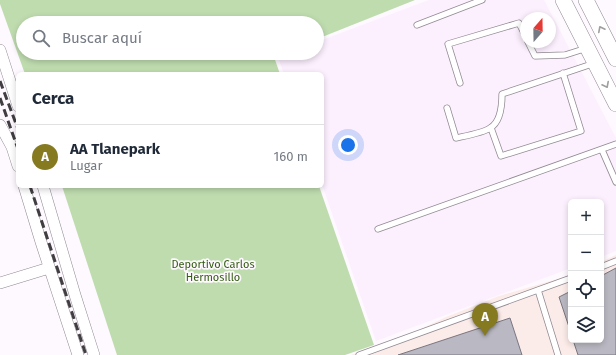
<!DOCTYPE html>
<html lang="es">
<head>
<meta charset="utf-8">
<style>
  body { margin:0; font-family:"Fira Sans",sans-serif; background:#f2f2f3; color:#1f2937 }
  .controls { position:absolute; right:12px; bottom:12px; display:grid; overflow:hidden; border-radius:6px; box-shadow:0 2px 6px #0003 }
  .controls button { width:36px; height:36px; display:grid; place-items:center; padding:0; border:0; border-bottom:1px solid #e0e1e3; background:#fff; color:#1f2937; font:20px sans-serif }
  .compass { position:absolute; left:520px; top:12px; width:36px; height:36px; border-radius:50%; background:#fff; box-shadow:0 2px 6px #0003; rotate:20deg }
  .you { position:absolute; left:348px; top:145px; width:14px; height:14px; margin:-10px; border:3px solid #fff; border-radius:50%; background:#1a73e8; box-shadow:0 0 0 6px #1a73e833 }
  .badge { display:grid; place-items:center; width:26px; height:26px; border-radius:50%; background:#857a20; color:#fff; font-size:13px; font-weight:700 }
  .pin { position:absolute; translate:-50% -33px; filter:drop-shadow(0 1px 2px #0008) }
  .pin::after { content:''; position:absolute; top:21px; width:14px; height:12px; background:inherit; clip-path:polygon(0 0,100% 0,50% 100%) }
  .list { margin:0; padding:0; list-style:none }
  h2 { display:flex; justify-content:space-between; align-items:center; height:52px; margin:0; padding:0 16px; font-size:17px }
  h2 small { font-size:13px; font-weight:400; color:#747a83 }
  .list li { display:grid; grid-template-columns:26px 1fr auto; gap:12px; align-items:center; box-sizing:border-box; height:64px; padding:0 16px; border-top:1px solid #e0e1e3 }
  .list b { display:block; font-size:15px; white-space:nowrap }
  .list p { margin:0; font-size:13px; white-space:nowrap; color:#747a83 }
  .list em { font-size:13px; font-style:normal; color:#747a83 }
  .icon { flex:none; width:22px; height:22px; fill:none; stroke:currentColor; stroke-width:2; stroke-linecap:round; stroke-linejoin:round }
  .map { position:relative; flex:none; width:616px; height:355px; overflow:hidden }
  .search { position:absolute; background:#fff; box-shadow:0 2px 6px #0003; left:16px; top:16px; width:308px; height:44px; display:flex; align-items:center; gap:10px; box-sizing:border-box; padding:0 14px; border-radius:22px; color:#747a83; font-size:15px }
  .panel { position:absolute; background:#fff; box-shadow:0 2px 6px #0003; left:16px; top:72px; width:308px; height:116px; border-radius:6px }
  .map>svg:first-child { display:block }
</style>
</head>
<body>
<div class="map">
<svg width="616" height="355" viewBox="0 0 616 355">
  <rect width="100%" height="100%" fill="#fef8ff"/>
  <!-- built -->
  <path fill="#fceffe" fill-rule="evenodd" d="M429,0h115l72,138v113l-15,6v-55h-30v66l-195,73 -54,-157v-110h-38l-6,-17 11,-4h28v-11zM526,18h24v24h-24z"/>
  <!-- industrial -->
  <path fill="#fcece9" d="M616,255v100h-265l53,-18 42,-20 53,-21 72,-21v65h30v-78z"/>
  <!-- green -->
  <path fill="#bfdcaf" d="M0,0h415l-98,39v-16h-294v30h260l-9,4 6,17h-255l-25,-70z
    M62,186h257l55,159 -29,10h-228z"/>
  <!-- building -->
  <path fill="#bab8c2" stroke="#797680" d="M616,268v87h-38l-5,-15h28v-64z
    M571,291v42l-12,-36z
    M510,318l12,37h-124z"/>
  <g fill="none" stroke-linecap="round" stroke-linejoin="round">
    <defs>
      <path id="service" d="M417,25l65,-25
        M528,42l7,14 30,-1 22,-7
        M460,83l-12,-39 71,-21 7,14
        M447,108l9,30c9,-2 27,-5 34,-10 11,-6 12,-24 12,-34l93,-31
        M491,128l10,28 80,-25 -18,-58
        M602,150l14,32
        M378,229l238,-85
        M601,267l15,-6
        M538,290l20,65
        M359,355l212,-77"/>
      <path id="minor" d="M0,50l18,56
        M0,125l12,22 6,19
        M24,186l17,56 37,113
        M43,186l32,109 19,60
        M0,283l49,-15"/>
      <path id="secondary" d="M563,0l53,104
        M586,0l30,59"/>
    </defs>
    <!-- service casing -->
    <use href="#service" stroke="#908991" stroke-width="7"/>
    <!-- minor casing -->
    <use href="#minor" stroke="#908991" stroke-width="12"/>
    <!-- secondary casing -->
    <use href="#secondary" stroke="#908991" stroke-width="16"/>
    <!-- service -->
    <use href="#service" stroke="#fff" stroke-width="5.5"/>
    <!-- minor -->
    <use href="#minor" stroke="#fff" stroke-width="11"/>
    <!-- secondary -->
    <use href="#secondary" stroke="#fff" stroke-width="15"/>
    <!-- rail -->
    <path stroke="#413e41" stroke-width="3" stroke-dasharray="8 4" stroke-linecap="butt" d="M0,81l18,48
      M0,98l18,51
      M30,186l56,169"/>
  </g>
  <!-- one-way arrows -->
  <defs><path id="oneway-chevron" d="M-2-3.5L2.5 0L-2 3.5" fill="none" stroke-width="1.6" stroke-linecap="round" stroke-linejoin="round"/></defs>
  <g stroke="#a09fa0">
    <use href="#oneway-chevron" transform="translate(601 29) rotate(-117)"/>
    <use href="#oneway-chevron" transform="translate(606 85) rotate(63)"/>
  </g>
  <g text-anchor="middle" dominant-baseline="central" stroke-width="3.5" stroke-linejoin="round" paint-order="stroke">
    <!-- park labels -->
    <g font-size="11" fill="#335d11" stroke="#fef8ff">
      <text x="213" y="264">Deportivo Carlos<tspan x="213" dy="13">Hermosillo</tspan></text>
    </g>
  </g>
</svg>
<div class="controls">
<button>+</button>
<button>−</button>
<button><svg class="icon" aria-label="locate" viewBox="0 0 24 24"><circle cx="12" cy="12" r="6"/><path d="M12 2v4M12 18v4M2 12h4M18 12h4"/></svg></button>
<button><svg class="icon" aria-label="layers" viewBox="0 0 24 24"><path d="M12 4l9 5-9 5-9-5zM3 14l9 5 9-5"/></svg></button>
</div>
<svg class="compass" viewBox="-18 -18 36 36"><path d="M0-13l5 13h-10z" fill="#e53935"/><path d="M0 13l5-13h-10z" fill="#747a83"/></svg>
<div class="you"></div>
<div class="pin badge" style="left:485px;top:336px">A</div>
<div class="search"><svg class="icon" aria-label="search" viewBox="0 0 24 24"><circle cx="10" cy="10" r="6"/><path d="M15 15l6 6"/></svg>Buscar aquí</div>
<section class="panel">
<h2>Cerca<small></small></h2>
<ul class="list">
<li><span class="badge">A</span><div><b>AA Tlanepark</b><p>Lugar</p></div><em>160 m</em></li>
</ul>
</section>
</div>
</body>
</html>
